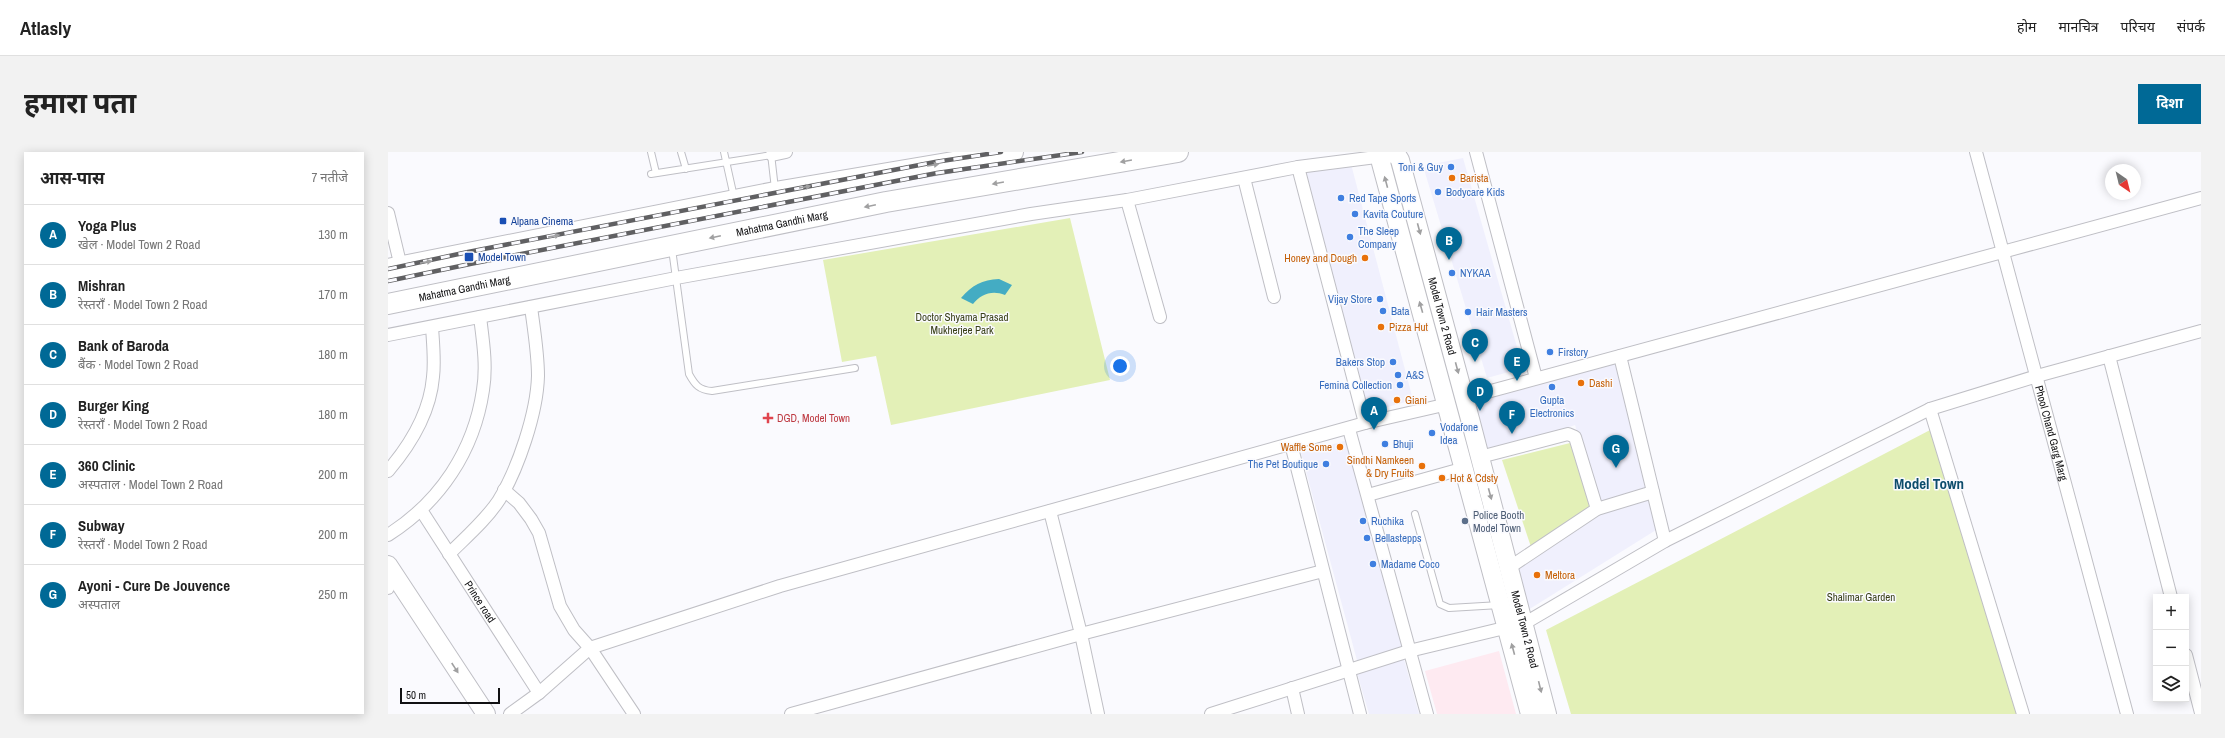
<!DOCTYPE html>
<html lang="hi">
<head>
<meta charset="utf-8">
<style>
  body { margin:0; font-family:"Archivo Narrow","Noto Sans Devanagari",sans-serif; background:#f2f2f2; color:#222 }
  .controls { position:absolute; right:12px; bottom:12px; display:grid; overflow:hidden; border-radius:0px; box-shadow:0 2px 10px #0003 }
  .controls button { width:36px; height:36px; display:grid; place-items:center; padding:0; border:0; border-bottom:1px solid #e0e0e0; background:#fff; color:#222; font:20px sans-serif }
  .compass { position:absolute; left:1717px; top:12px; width:36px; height:36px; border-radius:50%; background:#fff; box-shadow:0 2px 10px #0003; rotate:145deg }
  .scale { position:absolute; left:12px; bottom:10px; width:100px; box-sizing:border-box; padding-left:4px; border:2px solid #111113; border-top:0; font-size:11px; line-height:14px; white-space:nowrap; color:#111113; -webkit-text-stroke:3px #fafafe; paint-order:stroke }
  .you { position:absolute; left:732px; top:214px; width:14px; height:14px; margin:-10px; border:3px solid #fff; border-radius:50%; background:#1a73e8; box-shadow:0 0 0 6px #1a73e833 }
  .badge { display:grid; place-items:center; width:26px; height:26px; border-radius:50%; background:#006996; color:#fff; font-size:13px; font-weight:700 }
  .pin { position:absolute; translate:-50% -33px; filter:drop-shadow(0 1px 2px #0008) }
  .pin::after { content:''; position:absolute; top:21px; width:14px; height:12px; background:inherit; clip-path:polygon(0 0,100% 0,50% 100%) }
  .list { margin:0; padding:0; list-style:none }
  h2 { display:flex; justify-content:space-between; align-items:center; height:52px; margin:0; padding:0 16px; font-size:17px }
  h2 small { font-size:13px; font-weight:400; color:#767676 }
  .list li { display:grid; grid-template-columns:26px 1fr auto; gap:12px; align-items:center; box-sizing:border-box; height:60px; padding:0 16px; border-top:1px solid #e0e0e0 }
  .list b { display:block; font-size:15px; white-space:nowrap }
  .list p { margin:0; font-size:13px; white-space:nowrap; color:#767676 }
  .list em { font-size:13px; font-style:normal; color:#767676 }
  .icon { flex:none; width:22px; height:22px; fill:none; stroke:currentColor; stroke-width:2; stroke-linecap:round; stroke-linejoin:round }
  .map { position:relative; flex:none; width:1813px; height:562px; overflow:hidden; border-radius:0px }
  header { display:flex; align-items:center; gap:24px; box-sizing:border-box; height:56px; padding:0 20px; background:#fff; border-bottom:1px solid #e0e0e0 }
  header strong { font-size:19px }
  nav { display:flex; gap:22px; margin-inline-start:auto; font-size:14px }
  .intro { display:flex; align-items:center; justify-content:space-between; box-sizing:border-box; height:96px; padding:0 24px }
  h1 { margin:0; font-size:28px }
  .button { padding:10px 18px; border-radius:0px; background:#006996; color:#fff; font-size:14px; font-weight:700 }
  main { display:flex; gap:24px; padding:0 24px }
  aside { flex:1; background:#fff; border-radius:0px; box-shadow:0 2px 10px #0003 }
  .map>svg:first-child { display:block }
</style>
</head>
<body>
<header>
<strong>Atlasly</strong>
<nav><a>होम</a><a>मानचित्र</a><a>परिचय</a><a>संपर्क</a></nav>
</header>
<div class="intro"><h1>हमारा पता</h1><a class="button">दिशा</a></div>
<main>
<aside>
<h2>आस-पास<small>7 नतीजे</small></h2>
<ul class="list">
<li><span class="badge">A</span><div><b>Yoga Plus</b><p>खेल · Model Town 2 Road</p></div><em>130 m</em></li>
<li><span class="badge">B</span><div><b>Mishran</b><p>रेस्तराँ · Model Town 2 Road</p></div><em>170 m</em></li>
<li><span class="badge">C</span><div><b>Bank of Baroda</b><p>बैंक · Model Town 2 Road</p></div><em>180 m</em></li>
<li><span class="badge">D</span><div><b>Burger King</b><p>रेस्तराँ · Model Town 2 Road</p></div><em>180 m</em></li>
<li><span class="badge">E</span><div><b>360 Clinic</b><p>अस्पताल · Model Town 2 Road</p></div><em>200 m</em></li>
<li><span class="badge">F</span><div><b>Subway</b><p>रेस्तराँ · Model Town 2 Road</p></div><em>200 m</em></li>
<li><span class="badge">G</span><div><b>Ayoni - Cure De Jouvence</b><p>अस्पताल</p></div><em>250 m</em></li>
</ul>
</aside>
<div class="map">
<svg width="1813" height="562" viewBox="0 0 1813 562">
  <rect width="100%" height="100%" fill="#fafafe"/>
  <!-- built -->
  <path fill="#f0f0fd" d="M1075,6l60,210 -36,10 -64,-212z
    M963,12l62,236 -47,13 -63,-242z
    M1231,210l37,168 -128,80 -13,-44 85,-57 -25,-84 -91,30 -11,-52z
    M960,288l57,211 -47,13 -57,-211z
    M1016,507l15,55h-50l-12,-41z"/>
  <!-- education -->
  <path fill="#feeaf1" d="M1111,499l17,63h-79l-12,-43z"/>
  <!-- green -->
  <path fill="#e3f0b7" d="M682,66l40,162 -219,45 -15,-69 -34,6 -19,-102z
    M1544,277l89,285h-450l-25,-84z
    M1182,291l21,66 -60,38 -29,-87z"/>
  <!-- water -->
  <path fill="#44acc3" d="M611,127l13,6 -7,10c-13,-5 -24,-1 -32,9l-12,-6c11,-13 21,-18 38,-19z"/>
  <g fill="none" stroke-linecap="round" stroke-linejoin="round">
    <defs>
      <path id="lane" d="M263,0l5,21
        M293,0l5,17
        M336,0l10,45
        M383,2l4,35
        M263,22l121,-19
        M284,97l17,125c6,11 10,16 23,17l143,-23
        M1027,362l25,90 9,4 51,-3"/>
      <g id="street">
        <path d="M1088,0l60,226"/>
        <path id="s1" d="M1588,0l151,562"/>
        <path d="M384,3l14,-3"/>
        <path d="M910,15l67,256"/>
        <path d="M856,26l30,119"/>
        <path d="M739,48l33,117"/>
        <path d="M0,61l13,54"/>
        <path d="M0,183l288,-57 355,-64 96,-14 171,-33 86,-11"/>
        <path d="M1232,204l45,185"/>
        <path d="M1721,204l62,241"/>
        <path d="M1077,246l736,-200"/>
        <path d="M1542,257l93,305"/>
        <path d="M961,277l78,285"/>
        <path d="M903,292l69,270"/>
        <path d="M1092,305l88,-23 7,3 22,72"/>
        <path d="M0,319c23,-27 42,-58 45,-94 2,-16 0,-34 -1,-50"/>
        <path d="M116,338l15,13 12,16 8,14 21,73 14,24 16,18 44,66"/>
        <path d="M980,343l97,-27"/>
        <path id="s2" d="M33,358l118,183"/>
        <path d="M0,383c52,-33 86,-84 95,-145 4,-24 0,-49 -3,-73"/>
        <path d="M61,402c17,-17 37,-34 50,-54 19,-31 38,-87 39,-124 0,-23 -4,-46 -7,-69"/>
        <path d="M1122,415l87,-58 56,-17"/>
        <path d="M0,436v-1"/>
        <path d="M1798,503l15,58"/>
        <path d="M904,536l6,26"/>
        <path d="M122,562l29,-21 51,-45 190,-62 585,-163 83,-19"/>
        <path d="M403,562l290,-80 -31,-123"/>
        <path d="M710,562l-17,-80 242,-63"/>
        <path d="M823,562l198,-63 116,-28 140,-82 265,-132 107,-33 164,-45"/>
      </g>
      <g id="secondary">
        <path d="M997,0l-4,11 149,551"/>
        <path id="s3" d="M1007,0l5,8 70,259 77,295"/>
        <path d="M0,413l98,149"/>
      </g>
      <g id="primary">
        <path d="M0,117l387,-77 238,-40"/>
        <path id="s4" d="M0,152l498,-102 292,-50"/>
      </g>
    </defs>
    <!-- lane casing -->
    <use href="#lane" stroke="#bfbfc5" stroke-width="8"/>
    <!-- street casing -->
    <use href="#street" stroke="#bfbfc5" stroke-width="14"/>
    <!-- secondary casing -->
    <use href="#secondary" stroke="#bfbfc5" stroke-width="20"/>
    <!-- primary casing -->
    <use href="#primary" stroke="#bfbfc5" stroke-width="22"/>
    <!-- lane -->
    <use href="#lane" stroke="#fff" stroke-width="6"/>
    <!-- street -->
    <use href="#street" stroke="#fff" stroke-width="12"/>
    <!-- secondary -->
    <use href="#secondary" stroke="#fff" stroke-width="18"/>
    <!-- primary -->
    <use href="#primary" stroke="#fff" stroke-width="20"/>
    <defs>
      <path id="rail" d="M0,117l80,-17 467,-90 66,-10
        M0,129l82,-17 467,-91 145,-21"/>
    </defs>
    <!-- rail casing -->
    <use href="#rail" stroke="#606062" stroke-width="4.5"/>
    <!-- rail -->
    <use href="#rail" stroke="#fafafe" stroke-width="3" stroke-dasharray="9" stroke-linecap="butt"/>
  </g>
  <!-- one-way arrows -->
  <defs><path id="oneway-solid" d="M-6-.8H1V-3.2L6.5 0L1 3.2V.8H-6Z"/></defs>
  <g fill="#a0a0a1">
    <use href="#oneway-solid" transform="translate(738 9) rotate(170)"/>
    <use href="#oneway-solid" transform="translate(545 13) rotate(-9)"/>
    <use href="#oneway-solid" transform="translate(998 30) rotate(-105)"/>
    <use href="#oneway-solid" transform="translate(610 31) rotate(170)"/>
    <use href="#oneway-solid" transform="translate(417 35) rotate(-10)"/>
    <use href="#oneway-solid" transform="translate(482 54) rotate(168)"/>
    <use href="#oneway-solid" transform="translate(1031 77) rotate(75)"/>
    <use href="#oneway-solid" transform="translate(166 84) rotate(-11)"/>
    <use href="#oneway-solid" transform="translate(327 85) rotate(168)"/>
    <use href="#oneway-solid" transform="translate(38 110) rotate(-11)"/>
    <use href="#oneway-solid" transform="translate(1033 155) rotate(-106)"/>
    <use href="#oneway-solid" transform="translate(1069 216) rotate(75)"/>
    <use href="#oneway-solid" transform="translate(1102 342) rotate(75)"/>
    <use href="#oneway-solid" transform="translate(1125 497) rotate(-105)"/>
    <use href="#oneway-solid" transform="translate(67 516) rotate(57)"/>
    <use href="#oneway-solid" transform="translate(1152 535) rotate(76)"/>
  </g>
  <!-- markers -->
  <g fill="#3f7fe0" stroke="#fafafe" stroke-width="1.5">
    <circle cx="1063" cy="15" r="4"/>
    <circle cx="1050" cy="40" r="4"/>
    <circle cx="953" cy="46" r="4"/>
    <circle cx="967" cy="62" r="4"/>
    <circle cx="962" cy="85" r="4"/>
    <circle cx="1064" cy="121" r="4"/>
    <circle cx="992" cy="147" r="4"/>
    <circle cx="995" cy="159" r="4"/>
    <circle cx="1080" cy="160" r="4"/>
    <circle cx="1162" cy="200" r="4"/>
    <circle cx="1005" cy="210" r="4"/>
    <circle cx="1010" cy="223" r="4"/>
    <circle cx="1012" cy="233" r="4"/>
    <circle cx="1164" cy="235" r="4"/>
    <circle cx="1044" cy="281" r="4"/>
    <circle cx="997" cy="292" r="4"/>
    <circle cx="938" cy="312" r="4"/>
    <circle cx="975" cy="369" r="4"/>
    <circle cx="979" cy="386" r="4"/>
    <circle cx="985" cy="412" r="4"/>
  </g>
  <g fill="#e8710a" stroke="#fafafe" stroke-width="1.5">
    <circle cx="1064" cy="26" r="4"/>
    <circle cx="977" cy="106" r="4"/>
    <circle cx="993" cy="175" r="4"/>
    <circle cx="1193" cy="231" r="4"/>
    <circle cx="1009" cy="248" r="4"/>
    <circle cx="952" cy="295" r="4"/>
    <circle cx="1034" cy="314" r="4"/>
    <circle cx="1054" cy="326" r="4"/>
    <circle cx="1149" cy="423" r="4"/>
  </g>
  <g fill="#1a4fb4" stroke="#fafafe" stroke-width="1.5">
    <rect x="111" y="65" width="8" height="8" rx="2"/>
    <rect x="76" y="100" width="10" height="10" rx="2"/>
  </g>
  <path fill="#e0444e" stroke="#fafafe" stroke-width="1.5" d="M378 260h4v4h4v4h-4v4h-4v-4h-4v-4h4z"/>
  <circle fill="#5c6f8a" stroke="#fafafe" stroke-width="1.5" cx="1077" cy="369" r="4"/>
  <g text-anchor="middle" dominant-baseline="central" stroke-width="3" stroke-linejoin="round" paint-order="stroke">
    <!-- shop labels -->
    <g font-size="11" fill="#366cbe" stroke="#fafafe" text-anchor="start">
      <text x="1055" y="15" text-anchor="end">Toni &amp; Guy</text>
      <text x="1058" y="40">Bodycare Kids</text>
      <text x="961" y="46">Red Tape Sports</text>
      <text x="975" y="62">Kavita Couture</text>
      <text x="970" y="79">The Sleep<tspan x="970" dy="13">Company</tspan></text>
      <text x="1072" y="121">NYKAA</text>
      <text x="984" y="147" text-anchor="end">Vijay Store</text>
      <text x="1003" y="159">Bata</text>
      <text x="1088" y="160">Hair Masters</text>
      <text x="1170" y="200">Firstcry</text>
      <text x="997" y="210" text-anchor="end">Bakers Stop</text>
      <text x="1018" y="223">A&amp;S</text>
      <text x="1004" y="233" text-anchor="end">Femina Collection</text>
      <text x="1164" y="248" text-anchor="middle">Gupta<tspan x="1164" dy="13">Electronics</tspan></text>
      <text x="1052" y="275">Vodafone<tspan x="1052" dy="13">Idea</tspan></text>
      <text x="1005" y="292">Bhuji</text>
      <text x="930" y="312" text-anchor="end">The Pet Boutique</text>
      <text x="983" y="369">Ruchika</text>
      <text x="987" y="386">Bellastepps</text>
      <text x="993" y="412">Madame Coco</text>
    </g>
    <!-- food labels -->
    <g font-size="11" fill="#c56008" stroke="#fafafe" text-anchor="start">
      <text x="1072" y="26">Barista</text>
      <text x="969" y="106" text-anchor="end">Honey and Dough</text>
      <text x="1001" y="175">Pizza Hut</text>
      <text x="1201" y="231">Dashi</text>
      <text x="1017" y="248">Giani</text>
      <text x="944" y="295" text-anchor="end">Waffle Some</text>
      <text x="1026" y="308" text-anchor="end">Sindhi Namkeen<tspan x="1026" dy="13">&amp; Dry Fruits</tspan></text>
      <text x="1062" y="326">Hot &amp; Cdsty</text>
      <text x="1157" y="423">Meltora</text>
    </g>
    <!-- transit labels -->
    <g font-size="11" fill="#164399" stroke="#fafafe" text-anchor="start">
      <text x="123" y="69">Alpana Cinema</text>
      <text x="90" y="105">Model Town</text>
    </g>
    <!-- street labels -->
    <g font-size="11" fill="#111113" stroke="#fafafe">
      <text stroke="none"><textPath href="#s4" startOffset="402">Mahatma Gandhi Marg</textPath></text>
      <text stroke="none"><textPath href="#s4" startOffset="78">Mahatma Gandhi Marg</textPath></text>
      <text stroke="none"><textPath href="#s3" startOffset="171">Model Town 2 Road</textPath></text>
      <text stroke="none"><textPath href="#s1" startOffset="291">Phool Chand Garg Marg</textPath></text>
      <text stroke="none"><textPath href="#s2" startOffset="109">Prince road</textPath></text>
      <text stroke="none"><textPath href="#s3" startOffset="495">Model Town 2 Road</textPath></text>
    </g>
    <!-- park labels -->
    <g font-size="11" fill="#394018" stroke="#fafafe">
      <text x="574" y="165">Doctor Shyama Prasad<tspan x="574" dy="13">Mukherjee Park</tspan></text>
      <text x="1473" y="445">Shalimar Garden</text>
    </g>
    <!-- health labels -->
    <g font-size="11" fill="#be3a42" stroke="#fafafe" text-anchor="start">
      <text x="389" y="266">DGD, Model Town</text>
    </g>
    <!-- service labels -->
    <g font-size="11" fill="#4e5e75" stroke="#fafafe" text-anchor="start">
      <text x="1085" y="363">Police Booth<tspan x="1085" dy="13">Model Town</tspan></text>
    </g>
    <!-- district labels -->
    <g font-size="15" font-weight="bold" fill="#0d4c6c" stroke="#fafafe">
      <text x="1541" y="331">Model Town</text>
    </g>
  </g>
</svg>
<div class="controls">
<button>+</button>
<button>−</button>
<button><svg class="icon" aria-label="layers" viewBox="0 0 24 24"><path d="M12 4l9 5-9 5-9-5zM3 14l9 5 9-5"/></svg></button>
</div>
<svg class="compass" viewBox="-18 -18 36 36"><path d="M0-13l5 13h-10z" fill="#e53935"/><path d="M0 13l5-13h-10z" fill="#767676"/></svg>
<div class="scale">50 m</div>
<div class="you"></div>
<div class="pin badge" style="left:986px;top:278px">A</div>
<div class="pin badge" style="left:1061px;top:108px">B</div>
<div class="pin badge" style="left:1087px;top:210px">C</div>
<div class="pin badge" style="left:1092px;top:259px">D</div>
<div class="pin badge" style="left:1129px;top:229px">E</div>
<div class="pin badge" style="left:1124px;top:282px">F</div>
<div class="pin badge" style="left:1228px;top:316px">G</div>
</div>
</main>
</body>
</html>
